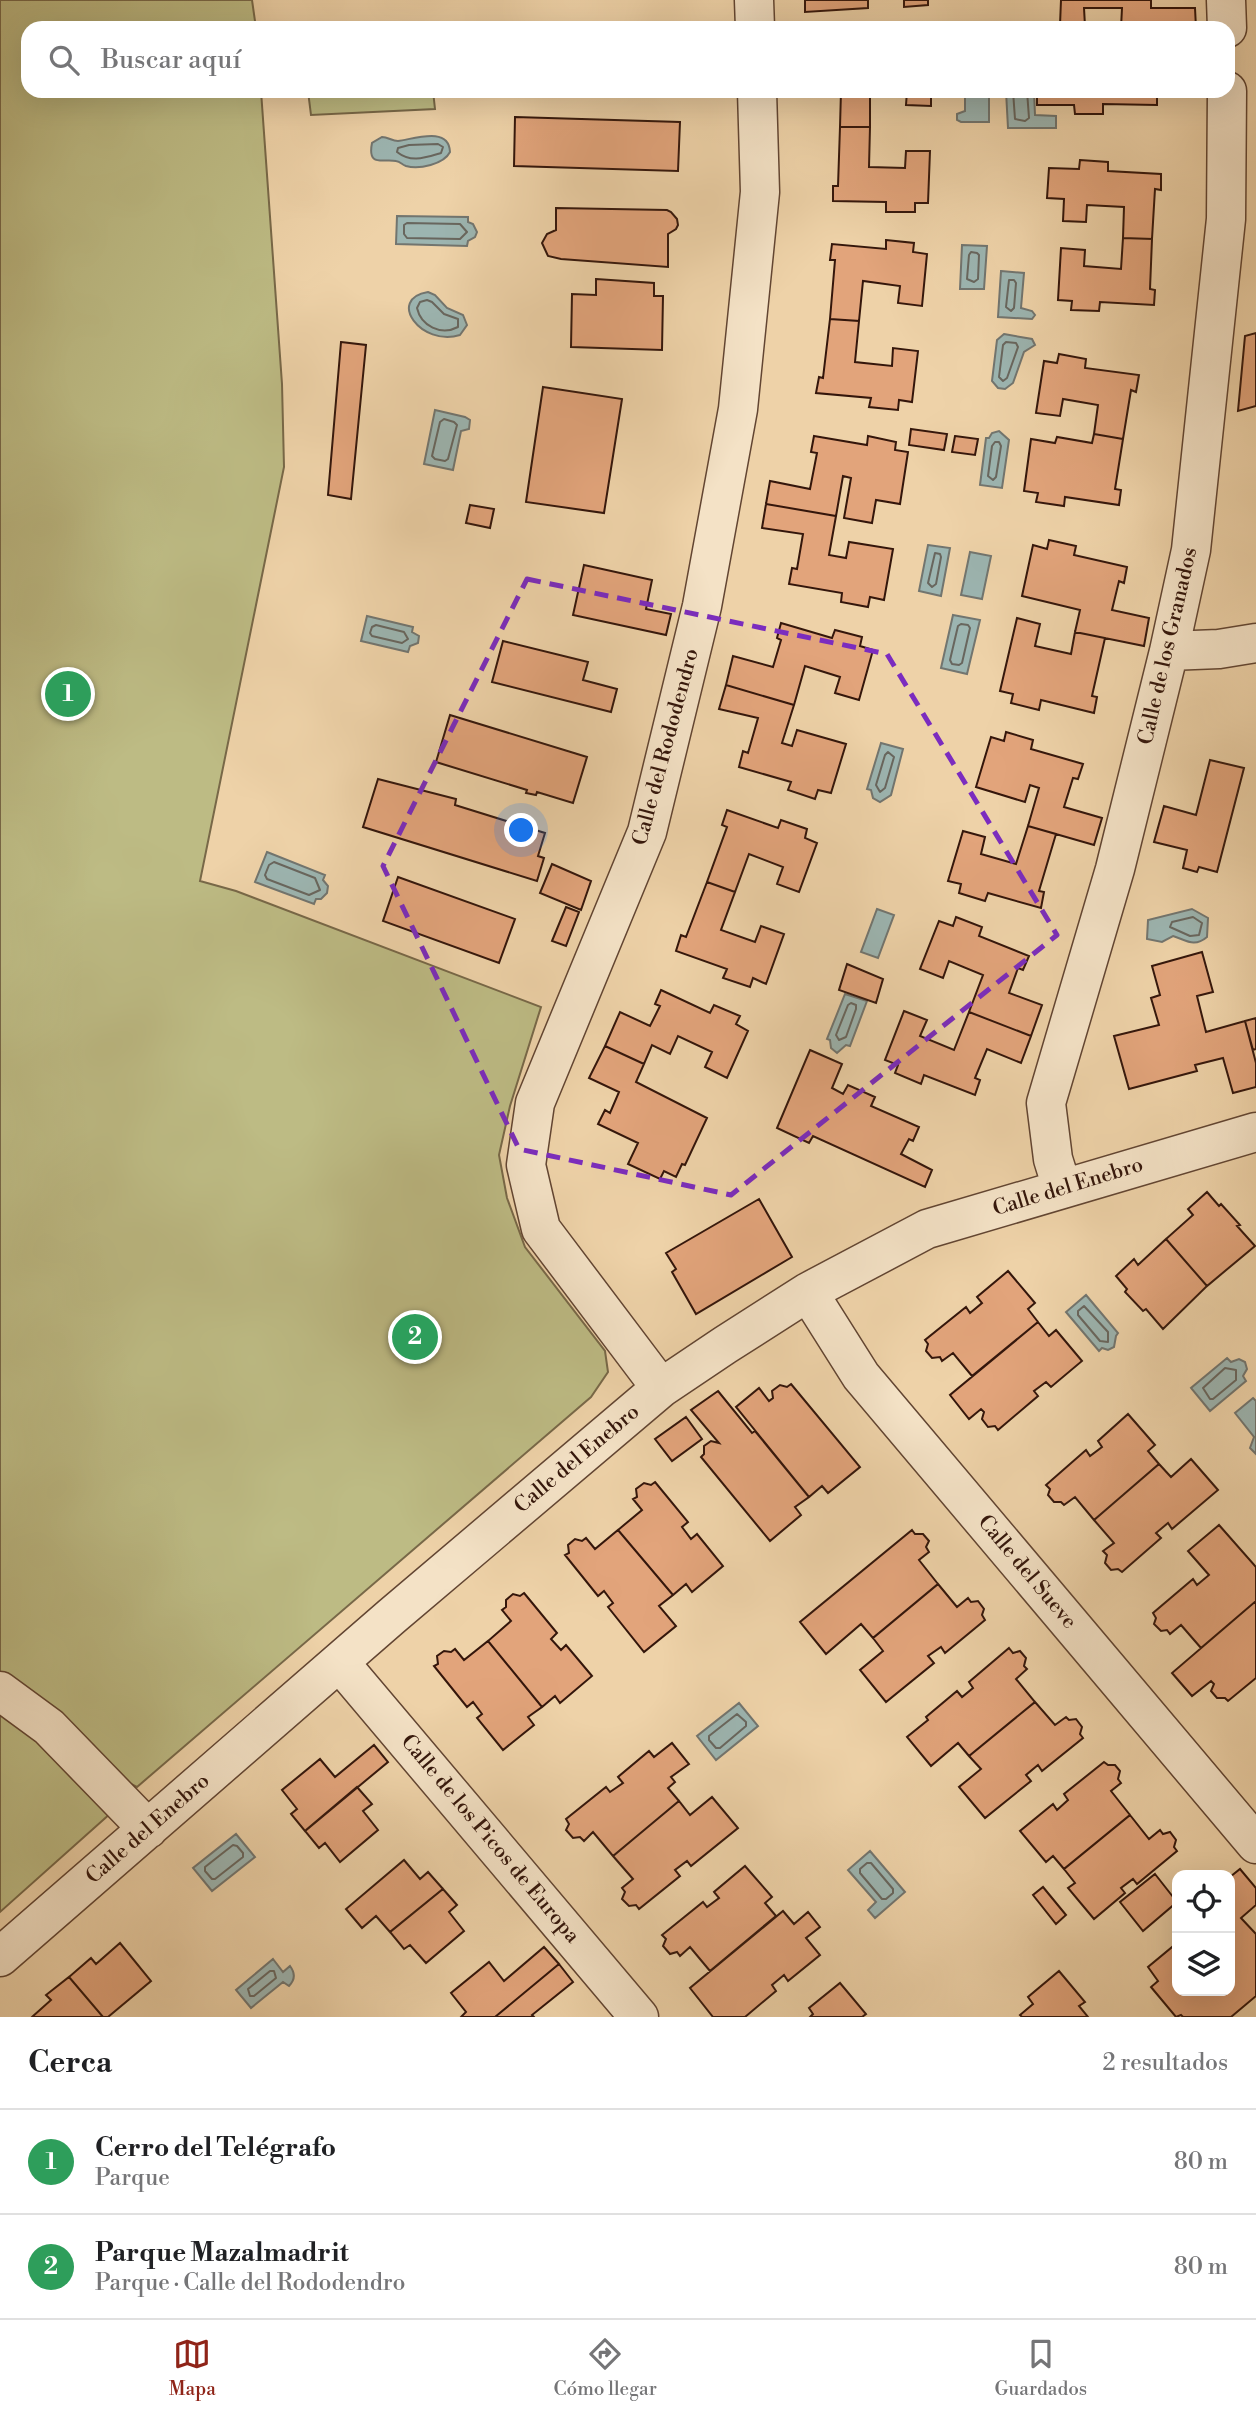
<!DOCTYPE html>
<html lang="es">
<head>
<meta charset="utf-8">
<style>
  body { margin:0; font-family:"Libre Bodoni",serif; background:#f6f6f6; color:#202124 }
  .controls { position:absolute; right:21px; bottom:21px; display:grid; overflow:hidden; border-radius:14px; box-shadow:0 7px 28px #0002 }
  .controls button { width:63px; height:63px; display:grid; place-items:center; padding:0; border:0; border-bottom:2px solid #e0e0e0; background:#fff; color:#202124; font:35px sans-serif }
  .you { position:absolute; left:522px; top:831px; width:24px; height:24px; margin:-18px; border:5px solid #fff; border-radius:50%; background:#1a73e8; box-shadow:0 0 0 10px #1a73e833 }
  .badge { display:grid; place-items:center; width:46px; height:46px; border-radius:50%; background:#8f2418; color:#fff; font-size:23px; font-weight:700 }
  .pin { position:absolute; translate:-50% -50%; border:4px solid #fff; box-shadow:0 2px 7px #0006 }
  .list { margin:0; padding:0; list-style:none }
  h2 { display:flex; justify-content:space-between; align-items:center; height:91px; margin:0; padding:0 28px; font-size:30px }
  h2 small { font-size:23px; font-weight:400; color:#757577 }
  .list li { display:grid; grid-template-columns:46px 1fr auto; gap:21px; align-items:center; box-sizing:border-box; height:105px; padding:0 28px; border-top:2px solid #e0e0e0 }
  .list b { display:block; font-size:26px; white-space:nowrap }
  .list p { margin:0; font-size:23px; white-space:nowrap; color:#757577 }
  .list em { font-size:23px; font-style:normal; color:#757577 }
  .icon { flex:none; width:38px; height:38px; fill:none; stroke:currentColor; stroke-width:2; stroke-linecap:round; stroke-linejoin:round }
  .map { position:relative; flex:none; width:1256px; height:2017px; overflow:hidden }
  .search { position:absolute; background:#fff; box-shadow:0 7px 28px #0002; left:21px; right:21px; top:21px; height:77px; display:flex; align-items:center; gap:18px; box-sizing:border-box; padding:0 24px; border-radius:21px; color:#757577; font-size:26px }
  .sheet { height:301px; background:#fff }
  nav { display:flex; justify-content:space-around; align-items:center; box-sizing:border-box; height:98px; border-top:2px solid #e0e0e0; background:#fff; font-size:19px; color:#757577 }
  nav a { display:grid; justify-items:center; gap:4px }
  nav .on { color:#8f2418 }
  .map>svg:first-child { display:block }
</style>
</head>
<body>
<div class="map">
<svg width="1256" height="2017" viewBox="0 0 1256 2017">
  <rect width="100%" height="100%" fill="#eed2a8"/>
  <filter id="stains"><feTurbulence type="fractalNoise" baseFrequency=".00286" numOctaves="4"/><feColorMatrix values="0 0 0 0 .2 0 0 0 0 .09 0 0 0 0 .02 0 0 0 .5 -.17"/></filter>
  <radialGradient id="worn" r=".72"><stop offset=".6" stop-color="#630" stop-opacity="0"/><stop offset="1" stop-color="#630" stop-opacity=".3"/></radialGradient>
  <!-- green -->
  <path fill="#bdbb84" stroke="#786848" stroke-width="2" d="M0,0h252l4,28h-228v63h233l21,293 2,83 -84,414 36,10 305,116 -31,99 -11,49 8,43 18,49 80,104 3,21 -17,25 -454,390 -24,-12 -1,37 -112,100z
    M308,91h125l2,18 -124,6z"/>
  <!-- water -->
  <path fill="#9cb5b1" stroke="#72756f" stroke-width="2" d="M965,91h24v31h-28l-4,-2v-6l8,-3z
    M1006,91h28l1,24 21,1v12h-48z
    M382,137c6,0 10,4 16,4 16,-2 51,-15 52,11 -6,12 -31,18 -44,14 -5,-2 -5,-4 -10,-5 -12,-3 -29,7 -24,-18z
    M397,216l71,1v5l5,2 4,8 -2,5 -7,4 -1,5 -71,-2z
    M962,245l25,1 -3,43h-24z
    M1001,271l23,2 -3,35 11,3 3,4 -3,4 -34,-2z
    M428,292l7,3 12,13 16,7 4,10 -7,10c-39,12 -74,-36 -32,-43z
    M1004,334l28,5 3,6 -11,7 -11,31 -8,6 -7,-1 -6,-7 5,-41z
    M435,410l30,7 5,3 -1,9 -8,2 -8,39 -29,-6z
    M999,431l10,9 -7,48 -22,-3 6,-47h3l3,-5z
    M928,545l22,3 -9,48 -22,-5z
    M970,552l21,4 -9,43 -21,-4z
    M953,615l27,5 -13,54 -26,-6z
    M367,616l46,11 -1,5 7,4 -1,7 -8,3 -2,6 -47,-11z
    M881,743l22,6 -12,46 -11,7 -7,-4 -2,-8 -4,-1z
    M267,852l58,23 -2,5 5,6 -1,7 -6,6h-5l-2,5 -59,-22z
    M877,909l17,6 -16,43 -17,-6z
    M1192,909l16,9 -1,19c-13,11 -21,3 -34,-1l-11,6 -15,-3 1,-19z
    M845,994l22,7 -17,45 -4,-1 -9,8 -6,-5 -1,-8 -3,-1z
    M1086,1295l32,38 -2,3 -2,11 -6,3 -6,-2 -3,3 -33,-39z
    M1227,1358l4,4 8,-3 6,3 2,7 -4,7 3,5 -36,30 -19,-23z
    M1253,1398l3,3v53l-6,-6 4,-11 -19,-24z
    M739,1703l19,23 -42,34 -19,-24z
    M236,1834l19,23 -43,34 -19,-23z
    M870,1851l35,41 -30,26 -7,-8 8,-8 -28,-32z
    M273,1959l10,13 7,-6c6,8 5,14 -1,20l-6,-4 -32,26 -15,-18z"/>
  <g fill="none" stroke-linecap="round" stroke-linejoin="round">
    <!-- shore -->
    <path stroke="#68665e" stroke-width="2" d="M1013,91l2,28 10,2 4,-3 -2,-27
      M438,144l5,3 -2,6c-17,5 -30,10 -44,-1l1,-4 11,-3z
      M407,223l53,1 7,8 -7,7 -53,-1 -3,-4v-9z
      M971,252l6,1 2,2 -1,24 -4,3 -7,-3 2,-24z
      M1009,280h5l2,3 -2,25 -3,3 -5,-4z
      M427,300l5,2 12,12 14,5v8c-17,9 -37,-1 -41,-19l3,-6z
      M1006,342l10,1 2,4 -11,31 -4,3 -4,-4 4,-32z
      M444,419l10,3 3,3 -9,34 -3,2 -10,-2 -3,-3 8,-34z
      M995,442h4l2,4 -5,31 -3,3 -5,-4 4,-30z
      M935,553l5,1 1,3 -5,27 -4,3 -4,-4z
      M961,624l7,1 2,3 -8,35 -3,2 -7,-1 -2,-4 8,-34z
      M376,625l28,7 4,7 -6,4 -30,-7 -2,-3 2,-6z
      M888,752l6,5 -9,31 -5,4 -4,-7 9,-30z
      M274,862l41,16 5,12 -11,5 -42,-16 -2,-4 4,-10z
      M1193,917l9,6 -3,12 -9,1 -20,-9 2,-5z
      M851,1003l5,2v4l-10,28 -7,3 -3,-5 12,-30z
      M1084,1306l24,26v10l-8,-1 -22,-26v-4z
      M1225,1368l11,2v10l-23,19h-3l-7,-11z
      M737,1714l9,8v4l-26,22h-4l-7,-8v-4z
      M233,1845l4,1 6,7v4l-28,22h-3l-7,-8v-4z
      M867,1863h4l22,26v4l-7,6h-4l-22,-26v-4z
      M270,1971h4l2,7 -22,18h-4l-2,-7z"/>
  </g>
  <!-- building -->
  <path fill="#e2a47b" stroke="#34160b" stroke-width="2" d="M805,0h63v8l-63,4z
    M904,0h24v5l-24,2z
    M1061,0h90v8h44l1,20h-75l1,-20h-38l1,18 -25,-1z
    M841,91h29v36h-30z
    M907,91h24v15l-25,-1z
    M1037,91h120v14l-54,-1v10h-28l-1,-9h-37z
    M515,117l165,5 -2,49 -164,-5z
    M840,127h30l-1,40 36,1 1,-17h24l-2,52h-13v9h-29v-10l-53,-1v-15h5z
    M1080,160l28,2v9l53,3v16l-6,-1 -3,50 -29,-1 1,-31 -37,-2 -1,17 -23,-1 1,-22 -17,-1 2,-30 30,1z
    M556,208l111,2 4,2 6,7 1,6 -2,4 -8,5v33l-107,-8 -13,-3 -6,-13 5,-9 9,-4z
    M1123,238l29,1 -2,50 5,1 -1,15 -54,-3 -1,9 -28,-1 1,-9 -14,-1 3,-52 24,2 -1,16 37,3z
    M886,240l28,3 -1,9 14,2 -5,52 -24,-3 2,-17 -37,-5 -4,40 -29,-2 5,-59h-5l2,-16 54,5z
    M596,279l58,4v13h9l-1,54 -91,-3 1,-53 24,1z
    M830,319l29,2 -4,41 37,4 1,-18 25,3 -6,51 -13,-2 -1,10 -29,-3 2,-9 -55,-5 3,-16 4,1z
    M1256,333v73l-18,5 7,-75z
    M341,342l25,3 -15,154 -23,-4z
    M1059,354l27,5 -1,9 54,7 -3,17 -5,-2 -8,49 -29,-5 4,-29 -35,-6 -3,17 -24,-3 8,-52 13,2z
    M543,387l79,12 -18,114 -78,-11z
    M911,429l36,5 -3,16 -35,-5z
    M1094,434l29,5 -8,50 6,1 -2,15 -54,-8 -1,9 -28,-4 2,-9 -14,-2 7,-52 24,4 2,-6 35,6z
    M814,436l53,9 1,-9 28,6 -1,8 13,2 -8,52 -24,-4 -4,23 -28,-5 7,-40 -8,-2 -7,40 -70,-12 4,-23 40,8 7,-36 -6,-1z
    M955,436l23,3 -3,16 -23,-3z
    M766,504l70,12 -7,39 17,3 3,-16 44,7 -9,51 -14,-3 -2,10 -27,-5 1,-9 -53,-9 3,-16 5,1 6,-35 -41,-6z
    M470,505l24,4 -4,19 -24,-5z
    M1049,540l27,6 -2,9 53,12 -3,16 -5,-2 -7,29 37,8 -5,28 -69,-14 5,-22 -58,-14 11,-51 14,4z
    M584,565l68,15 -6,29 25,5 -5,21 -93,-20z
    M1017,618l23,6 -5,22 36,8 4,-22 30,6 -13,58 5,1 -3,16 -53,-13 -2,10 -28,-7 2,-9 -13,-3z
    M781,623l51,15 3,-8 27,7 -2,9 13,4 -14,50 -24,-7 5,-16 -35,-11 -11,39 -68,-20 7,-29 40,11 8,-27 -4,-2z
    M503,641l85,21 -5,18 34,9 -6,23 -119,-30z
    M726,685l68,20 -12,38 10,3 5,-16 49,14 -15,49 -13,-3 -3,9 -27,-9 3,-8 -52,-15 4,-16 5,2 10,-35 -39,-9z
    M450,715l137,42 -14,46 -36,-11 -1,3 -10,-2 1,-3 -91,-28z
    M1006,732l27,8 -2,9 52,15 -5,15 -5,-1 -9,29 38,11 -8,27 -66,-19 11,-38 -9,-3 -5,17 -49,-15 15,-50 13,4z
    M1210,760l34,8 -27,104 -18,-5 -2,5 -14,-4 4,-18 -33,-8 10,-36 32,9z
    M378,779l78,20 -1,6 90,28 -7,23 6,2 -7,23 -174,-54z
    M727,810l51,18 3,-8 26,9 -2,9 12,5 -18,49 -22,-8 6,-17 -34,-13 -14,38 -28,-10 20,-55 -5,-2z
    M1028,826l28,8 -17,57 5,1 -3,16 -53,-15 -3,8 -26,-8 2,-9 -13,-3 15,-50 22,6 -4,17 35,10z
    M552,864l39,17 -10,29 -41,-17z
    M398,877l117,42 -16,44 -116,-42z
    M707,882l28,10 -14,38 34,12 6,-16 23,8 -18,50 -13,-6 -3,9 -27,-9 4,-9 -51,-18 5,-16 5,2z
    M566,907l13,5 -13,34 -14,-5z
    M956,917l26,10 -3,9 50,20 -6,14 -5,-2 -9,25 33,12 -11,31 -62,-24 14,-37 -34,-14 -6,17 -23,-9 19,-48 14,5z
    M1202,952l11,40 -16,4 9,36 39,-11 11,42v24l-23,6 -10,-35 -28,7 2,6 -68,18 -15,-53 45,-11 -8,-27 9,-3 -8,-29z
    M847,964l36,15 -7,24 -37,-13z
    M661,990l49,23 4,-8 26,11 -4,8 12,7 -21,47 -22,-11 7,-15 -34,-16 -8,18 -18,-9 -8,19 -39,-18 15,-34 30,14 10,-20 -5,-2z
    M904,1011l23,9 -7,16 34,14 15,-38 62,24 -10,27 -34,-14 -12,29 5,2 -5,15 -51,-20 -3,9 -26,-11 3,-8 -13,-5z
    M1256,1018v31l-3,1 -8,-29z
    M605,1046l39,18 -8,18 71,36 -22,47 -3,-1 -6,13 -12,-6 -4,8 -32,-15 10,-21 -40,-19 7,-14 5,3 9,-21 -30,-14z
    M810,1050l32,14 -10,24 11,6 5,-9 27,12 -4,9 48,21 -6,14 -4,-2 -8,15 31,16 -7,17 -112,-51 -4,7 -32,-15z
    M1207,1192l12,14 2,-2 19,21 -3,1 18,20 -48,40 -41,-47 27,-24 -5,-6z
    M759,1199l33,58 -96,57 -24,-42 4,-3 -10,-16z
    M1166,1239l41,47 -44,43 -17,-20 -3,2 -18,-19 2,-3 -11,-13 18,-17 4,6z
    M1008,1271l27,32 -7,6 10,13 -66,54 -19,-23 -11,8 -2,-4 -8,1 -6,-7 2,-7 -3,-4 41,-33 4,6 12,-10 -5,-6z
    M1038,1322l11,14 7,-6 26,31 -31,26 -5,-5 -12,9 4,5 -40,34 -3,-4 -7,1 -6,-8 2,-7 -3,-3 -12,10 -19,-24z
    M791,1384l69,83 -32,26 -6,-7 -13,11 -73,-90 23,-19 10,13 4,-3 -1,-7 8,-6 7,2z
    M718,1391l34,42 3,-2 54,66 -14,10 6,8 -31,26 -69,-84 3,-3v-8l7,-5 8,2 -28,-33z
    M1128,1414l27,31 -7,6 11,13 -65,56 -19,-23 -11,8 -3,-3h-7l-6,-7 2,-6 -4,-4 40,-35 4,6 12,-9 -4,-6z
    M686,1417l16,22 -30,22 -17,-22z
    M1191,1459l27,31 -46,39 -4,-6 -12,10 5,5 -39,34 -4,-3 -7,1 -6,-7 2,-8 -4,-4 11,-8 -20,-23 65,-56 12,13z
    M655,1482l33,40 -6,5 9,12 6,-5 26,32 -31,26 -6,-8 -13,11 -55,-65 24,-20 -9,-11 4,-2 -1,-8 8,-6 7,2z
    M1219,1525l37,42v34l-55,47 -20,-23 -11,9 -3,-4 -6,1 -7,-7 2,-6 -3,-5 40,-34 4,6 12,-10 -21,-24z
    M618,1530l55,65 -14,11 17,20 -32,26 -36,-45 5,-4 -9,-12 -6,5 -33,-41 4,-2 -1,-8 7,-6 7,2 4,-3 9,11z
    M912,1530l3,4h8l6,7 -3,6 3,5 -10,8 19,24 -65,54 -12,-14 -35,30 -26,-32z
    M938,1584l19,23 11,-9 3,4 7,-1 6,8 -2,6 3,5 -40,33 -4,-6 -13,9 6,7 -48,39 -26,-32 23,-19 -10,-13z
    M524,1593l33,40 -6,6 10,11 5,-5 26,31 -32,27 -5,-7 -13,11 -54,-66 23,-20 -9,-11 4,-3v-7l7,-6 7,2z
    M1256,1601v77l-28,23 -3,-3h-8l-6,-7 3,-7 -3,-3 -19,15 -20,-23z
    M488,1641l54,66 -14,10 6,8 -31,25 -26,-32 5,-4 -9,-12 -6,5 -33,-41 4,-2 -1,-8 7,-5 7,1 4,-3 9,11z
    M1009,1648l4,5 7,-2 6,7 -2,8 3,3 -11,10 19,23 -66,54 -11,-13 -27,23 -24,-29 21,-17 -2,-3 31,-26 5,6 11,-9 -4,-6z
    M1035,1702l20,23 11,-8 3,3 7,-1 6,8 -2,7 3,4 -41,33 -4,-6 -12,10 5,6 -46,37 -26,-31 22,-18 -12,-13z
    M672,1743l17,21 -18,13 4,5 -7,6 11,13 -66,55 -20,-24 -9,9 -4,-4 -7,1 -7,-8 3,-6 -3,-5 40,-32 4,5 13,-9 -5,-6 31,-26 5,6z
    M374,1745l14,17 -83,69 -14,-17 6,-5 -15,-19 38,-31 15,18z
    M1104,1762l4,3h7l5,6 -2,8 3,4 -10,8 19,24 -66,54 -11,-13 -7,6 -26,-31 33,-27 4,6 11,-10 -4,-6z
    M357,1787l15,17 -9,7 15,19 -38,32 -15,-19 -6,5 -14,-17z
    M712,1797l26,31 -47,38 -4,-5 -12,9 5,6 -41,33 -3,-4 -7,1 -7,-7 3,-7 -3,-4 11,-9 -20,-23 66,-55 11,14z
    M1130,1815l19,24 11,-9 3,4 7,-2 6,8 -2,7 3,4 -40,33 -4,-5 -12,9 4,5 -31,26 -26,-31 7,-5 -11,-14z
    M404,1860l16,19 8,-7 15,17 -53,43 -14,-16 -14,12 -16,-19z
    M745,1866l27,31 -7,6 11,13 -66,55 -20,-24 -10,9 -3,-4 -7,2 -7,-8 3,-7 -4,-4 41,-33 4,5 12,-9 -5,-6z
    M1240,1869l16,19v17l-15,13 15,16v62l-25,21h-48l-2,-2 -5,2 -25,-30 7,-6 -10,-14 29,-24v48h53v-114z
    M1155,1874l22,28 -34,29 -23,-29z
    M1043,1887l23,28 -10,9 -23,-29z
    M443,1889l14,16 -8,7 15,19 -38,32 -16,-18 -6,4 -14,-17z
    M783,1911l11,13 14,-12 12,15 -14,11 14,17 -32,26 -4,-6 -12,10 4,6 -31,26h-32l-23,-29z
    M120,1943l31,38 -43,36h-5l-34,-40 22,-19 5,6z
    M544,1947l15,17 -64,53h-34l5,-5 -15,-19 38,-31 15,19z
    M559,1964l14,18 -41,33 2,2h-39z
    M1059,1971l26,31 -6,4 9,11h-66l-2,-2 13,-11 -5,-7z
    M69,1977l34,40h-71l19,-17 -5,-5z
    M840,1983l26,31 -4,3h-52l3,-3 -4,-6z"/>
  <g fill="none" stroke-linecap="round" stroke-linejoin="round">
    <defs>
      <path id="minor" d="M754,0l1,28
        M1226,0l1,28
        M1169,651l50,-2 37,-6
        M1062,1188l-9,-29 -7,-56 69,-234 54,-218 22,-101 35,-331 1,-128
        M808,1292l53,84 395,468
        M661,1388l-120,-159 -15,-64 9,-62 112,-271 55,-226 36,-197 22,-217 -3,-101
        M340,1663l299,354
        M0,1691l49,36 99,102
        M0,1957l392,-341 269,-228 64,-43 83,-53 119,-63 329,-97"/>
    </defs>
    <!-- minor casing -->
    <use href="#minor" stroke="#624532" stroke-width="41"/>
    <!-- minor -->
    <use href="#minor" stroke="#f4e2c6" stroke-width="38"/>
  </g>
  <!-- marked area -->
  <path fill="none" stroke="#7b2cbf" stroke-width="5" stroke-dasharray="14 9" stroke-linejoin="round" d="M527,579l360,75 170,281 -326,260 -212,-46 -136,-283z"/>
  <g text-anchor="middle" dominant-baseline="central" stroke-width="5" stroke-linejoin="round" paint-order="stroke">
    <!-- street labels -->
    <g font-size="21" fill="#34160b" stroke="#f4e2c6">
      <text transform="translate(1168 646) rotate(-77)">Calle de los Granados</text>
      <text transform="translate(666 747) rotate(-75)">Calle del Rododendro</text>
      <text transform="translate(1068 1187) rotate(-17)">Calle del Enebro</text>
      <text transform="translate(577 1459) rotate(-40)">Calle del Enebro</text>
      <text transform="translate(1027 1572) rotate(50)">Calle del Sueve</text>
      <text transform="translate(148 1829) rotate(-41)">Calle del Enebro</text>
      <text transform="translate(490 1839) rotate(50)">Calle de los Picos de Europa</text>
    </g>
  </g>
  <rect width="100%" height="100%" filter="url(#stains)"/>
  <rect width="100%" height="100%" fill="url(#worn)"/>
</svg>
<div class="controls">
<button><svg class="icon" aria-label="locate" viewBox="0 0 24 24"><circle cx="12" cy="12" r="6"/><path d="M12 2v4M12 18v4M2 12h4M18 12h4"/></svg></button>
<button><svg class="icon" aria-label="layers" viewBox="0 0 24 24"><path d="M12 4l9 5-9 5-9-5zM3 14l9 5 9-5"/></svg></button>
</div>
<div class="you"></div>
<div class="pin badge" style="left:68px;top:694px;background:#2e9e5b">1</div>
<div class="pin badge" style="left:415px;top:1337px;background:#2e9e5b">2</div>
<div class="search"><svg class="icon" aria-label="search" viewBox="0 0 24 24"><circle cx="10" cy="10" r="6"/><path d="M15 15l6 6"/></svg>Buscar aquí</div>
</div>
<section class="sheet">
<h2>Cerca<small>2 resultados</small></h2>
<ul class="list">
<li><span class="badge" style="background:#2e9e5b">1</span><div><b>Cerro del Telégrafo</b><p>Parque</p></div><em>80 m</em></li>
<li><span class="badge" style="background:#2e9e5b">2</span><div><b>Parque Mazalmadrit</b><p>Parque · Calle del Rododendro</p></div><em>80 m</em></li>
</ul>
</section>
<nav>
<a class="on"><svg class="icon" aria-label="map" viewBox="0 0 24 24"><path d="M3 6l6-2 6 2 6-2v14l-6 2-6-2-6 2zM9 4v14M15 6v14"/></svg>Mapa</a>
<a><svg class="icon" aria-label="directions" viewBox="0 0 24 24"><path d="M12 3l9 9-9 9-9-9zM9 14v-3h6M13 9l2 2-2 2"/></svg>Cómo llegar</a>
<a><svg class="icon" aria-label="saved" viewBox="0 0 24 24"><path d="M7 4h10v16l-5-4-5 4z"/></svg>Guardados</a>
</nav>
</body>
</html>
